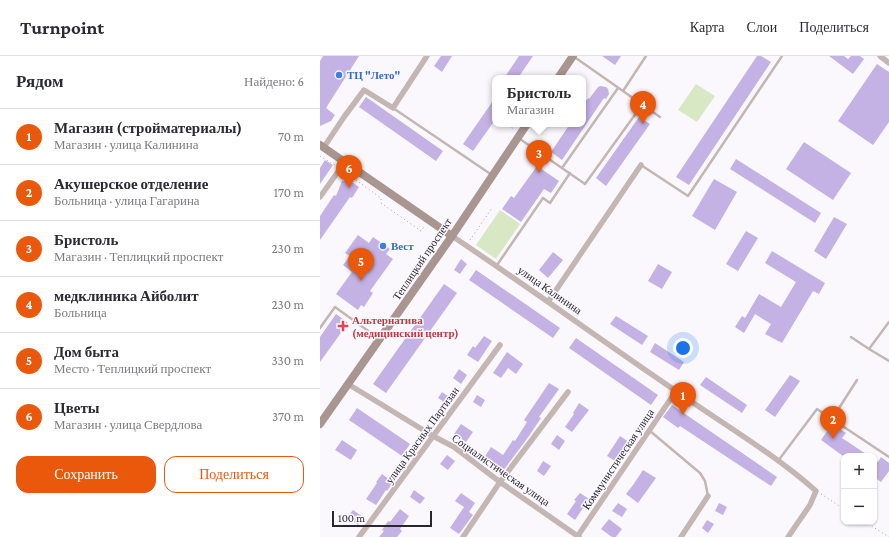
<!DOCTYPE html>
<html lang="ru">
<head>
<meta charset="utf-8">
<style>
  body { margin:0; font-family:"Crimson Pro",serif; background:#f7f7f7; color:#2b2b33 }
  .controls { position:absolute; right:12px; bottom:12px; display:grid; overflow:hidden; border-radius:8px; box-shadow:0 1px 3px #0004 }
  .controls button { width:36px; height:36px; display:grid; place-items:center; padding:0; border:0; border-bottom:1px solid #e1e1e2; background:#fff; color:#2b2b33; font:20px sans-serif }
  .scale { position:absolute; left:12px; bottom:10px; width:100px; box-sizing:border-box; padding-left:4px; border:2px solid #2a2630; border-top:0; font-size:11px; line-height:14px; white-space:nowrap; color:#2a2630; -webkit-text-stroke:3px #faf8fd; paint-order:stroke }
  .you { position:absolute; left:363px; top:292px; width:14px; height:14px; margin:-10px; border:3px solid #fff; border-radius:50%; background:#1a73e8; box-shadow:0 0 0 6px #1a73e833 }
  .badge { display:grid; place-items:center; width:26px; height:26px; border-radius:50%; background:#ea580c; color:#fff; font-size:13px; font-weight:700 }
  .pin { position:absolute; translate:-50% -33px; filter:drop-shadow(0 1px 2px #0008) }
  .pin::after { content:''; position:absolute; top:21px; width:14px; height:12px; background:inherit; clip-path:polygon(0 0,100% 0,50% 100%) }
  .popup { position:absolute; left:172px; top:19px; width:94px; height:52px; box-sizing:border-box; display:grid; place-content:center; border-radius:8px; background:#fff; filter:drop-shadow(0 1px 3px #0005); font-size:13px; white-space:nowrap; color:#7c7c81 }
  .popup b { font-size:15px; color:#2b2b33 }
  .popup::after { content:''; position:absolute; left:50%; top:100%; margin-left:-8px; border:8px solid transparent; border-top-color:#fff }
  .list { margin:0; padding:0; list-style:none }
  h2 { display:flex; justify-content:space-between; align-items:center; height:52px; margin:0; padding:0 16px; font-size:17px }
  h2 small { font-size:13px; font-weight:400; color:#7c7c81 }
  .list li { display:grid; grid-template-columns:26px 1fr auto; gap:12px; align-items:center; box-sizing:border-box; height:56px; padding:0 16px; border-top:1px solid #e1e1e2 }
  .list b { display:block; font-size:15px; white-space:nowrap }
  .list p { margin:0; font-size:13px; white-space:nowrap; color:#7c7c81 }
  .list em { font-size:13px; font-style:normal; color:#7c7c81 }
  .actions { display:flex; gap:8px; padding:12px 16px }
  .actions a { flex:1; padding:9px 0; border:1px solid #ea580c; border-radius:12px; text-align:center; font-size:14px; color:#ea580c }
  .actions .main { background:#ea580c; color:#fff }
  .map { position:relative; flex:none; width:569px; height:481px; overflow:hidden }
  header { display:flex; align-items:center; gap:24px; box-sizing:border-box; height:56px; padding:0 20px; background:#fff; border-bottom:1px solid #e1e1e2 }
  header strong { font-size:19px }
  nav { display:flex; gap:22px; margin-inline-start:auto; font-size:14px }
  main { display:flex }
  aside { flex:1; background:#fff }
  .map>svg:first-child { display:block }
</style>
</head>
<body>
<header>
<strong>Turnpoint</strong>
<nav><a>Карта</a><a>Слои</a><a>Поделиться</a></nav>
</header>
<main>
<aside>
<h2>Рядом<small>Найдено: 6</small></h2>
<ul class="list">
<li><span class="badge">1</span><div><b>Магазин (стройматериалы)</b><p>Магазин · улица Калинина</p></div><em>70 m</em></li>
<li><span class="badge">2</span><div><b>Акушерское отделение</b><p>Больница · улица Гагарина</p></div><em>170 m</em></li>
<li><span class="badge">3</span><div><b>Бристоль</b><p>Магазин · Теплицкий проспект</p></div><em>230 m</em></li>
<li><span class="badge">4</span><div><b>медклиника Айболит</b><p>Больница</p></div><em>230 m</em></li>
<li><span class="badge">5</span><div><b>Дом быта</b><p>Место · Теплицкий проспект</p></div><em>330 m</em></li>
<li><span class="badge">6</span><div><b>Цветы</b><p>Магазин · улица Свердлова</p></div><em>370 m</em></li>
</ul>
<div class="actions"><a class="main">Сохранить</a><a>Поделиться</a></div>
</aside>
<div class="map">
<svg width="569" height="481" viewBox="0 0 569 481">
  <rect width="100%" height="100%" fill="#faf8fd"/>
  <!-- green -->
  <path fill="#d8e8c5" d="M376,28l19,12 -18,26 -19,-12z
    M180,154l20,14 -24,35 -20,-14z"/>
  <!-- building -->
  <path fill="#c4b2e5" d="M3,0h36l-33,52 9,7 -4,6 -11,5v-65z
    M121,0h11l-10,16 -8,-6z
    M199,0h14l-15,22h-14z
    M282,0h19l-6,9z
    M437,0h4l10,6 -82,123 -13,-8z
    M509,0h15l4,3 3,-3h9l4,3 -11,15z
    M557,8l12,8v50l-16,23 -35,-24z
    M280,30l6,1 2,2 1,5 -3,5 -2,-1 -42,62 -11,-8 19,-28h13v-19l5,-7 1,1 9,-12z
    M46,41l77,54 -7,10 -77,-54z
    M175,42v22l-22,31 -10,-7z
    M319,61l11,7 -44,62 -10,-8z
    M484,86l47,31 -18,27 -47,-31z
    M416,103l85,54 -6,10 -85,-54z
    M5,104l8,5 -13,19v-16z
    M217,110l22,15 -8,12 -7,-4 -23,33 -19,-13 9,-13 3,2z
    M394,123l23,13 -22,38 -23,-14z
    M29,124l10,7 -7,11 -2,-1 -30,43v-24l14,-21 2,1 6,-15z
    M514,161l13,7 -21,35 -12,-8z
    M426,175l12,7 -20,33 -12,-7z
    M38,179l11,8 4,-6 17,12 -4,5 7,5 -23,32 3,2 -9,14 -3,-2 -3,5 -22,-16 16,-22 -9,-7 7,-9 -5,-3z
    M452,195l53,32 -6,11 -6,-3 -31,52 -17,-9 6,-10 -16,-10 -11,19 -9,-6 7,-11 3,2 14,-24 22,13 15,-25 -31,-19z
    M233,196l10,8 -15,18 -9,-8z
    M141,203l6,5 -7,10 -6,-4z
    M338,208l14,8 -10,17 -14,-8z
    M156,214l84,58 -7,10 -84,-58z
    M124,228l13,9 -71,100 -13,-9z
    M16,258l12,9 -28,39v-25z
    M296,260l32,20 -6,9 -32,-21z
    M164,280l8,5 -14,21 -11,-7 6,-9 2,2z
    M256,282l82,57 -7,10 -82,-57z
    M335,287l29,19 -5,8 -29,-18z
    M187,296l16,12 -7,10 -8,-6 -7,10 -8,-5z
    M139,313l8,6 -6,9 -8,-6z
    M470,319l10,6 -25,36 -10,-7z
    M386,321l41,28 -5,8 -42,-28z
    M229,327l10,6 -20,28 2,1 -12,18 -26,35 -19,-13 7,-11 12,8 10,-15 2,1 12,-19 -3,-2z
    M122,336l10,7 -4,6 -10,-7z
    M157,339l8,5 -4,7 -8,-5z
    M259,347l10,7 -17,22 -7,-5 9,-13 -1,-1z
    M352,349l105,72 -6,9 -91,-60 -2,2 -15,-11z
    M37,352l53,36 -8,12 -53,-36z
    M141,368l12,8 -7,10 -12,-8z
    M512,368l14,9 -4,5 27,18h-26l-22,-16z
    M237,379l8,6 -6,9 -8,-6z
    M300,380l9,6 -12,20 -10,-6z
    M22,384l15,10 -6,10 -16,-10z
    M127,399l8,6 -7,9 -8,-6z
    M561,401l8,6v8l-8,11 -7,-5v-17l4,2z
    M223,405l8,5 -7,10 -7,-5z
    M323,414l13,8 -18,25 -12,-9 7,-9z
    M62,418l11,8 -6,9 -1,-1 -10,15 -10,-6 11,-16 -1,-1z
    M94,434l11,8 -5,6 -10,-7z
    M141,437l14,10 -6,9 4,3 -14,19 -9,-6 14,-21 -9,-6z
    M260,437l9,6 -14,21 -8,-6 9,-13 -2,-1z
    M298,447l9,6 -5,8 -10,-6z
    M399,447l8,4 -4,8 -8,-4z
    M80,453l9,7 -9,13 2,2 -5,6h-18l5,-6 -2,-1 6,-9 2,1z
    M33,454l10,7 -5,8 -11,-8z
    M289,463l13,10 -6,8h-4l-11,-8z
    M387,464l7,4 -6,9 -6,-5z"/>
  <g fill="none" stroke-linecap="round" stroke-linejoin="round">
    <!-- path -->
    <path stroke="#a5a3aa" stroke-width="1" stroke-dasharray="1 3" stroke-linecap="butt" d="M190,68l4,7
      M0,100l15,9
      M26,117l35,25v5l40,28 3,-4
      M150,184l22,-32
      M501,438l23,15
      M545,466l24,15"/>
    <!-- lane -->
    <path stroke="#c4b6b2" stroke-width="2.5" d="M253,0l87,61
      M303,35l23,-35
      M73,52l99,67
      M200,83l65,45 57,-79
      M321,109l47,31 94,-140
      M242,112l56,-80
      M177,209l46,-67 7,5 20,-30
      M0,272l15,-21 43,31
      M531,281l18,12 20,-27
      M549,293l20,12
      M512,363l25,-39
      M330,375l50,42 5,8 3,15
      M458,405l39,-52 72,48"/>
    <!-- street -->
    <path stroke="#c4b6b2" stroke-width="5.5" d="M560,0l9,7
      M4,91l20,-30 20,-27 29,18 34,-52
      M0,141l25,-35
      M132,180c75,50 149,104 224,155 47,33 97,62 140,100l-6,14 -22,32
      M228,246l93,-137
      M28,328l85,52 21,11 46,35 79,55
      M39,481l141,-192
      M143,481l37,-55 68,-90
      M257,481l99,-146
      M361,481l27,-41"/>
    <!-- secondary -->
    <path stroke="#a99690" stroke-width="8" d="M238,22l15,-22
      M0,89l132,91
      M0,368l132,-188 75,-112"/>
  </g>
  <!-- markers -->
  <g fill="#3f7fe0" stroke="#faf8fd" stroke-width="1.5">
    <circle cx="19" cy="19" r="4"/>
    <circle cx="63" cy="190" r="4"/>
  </g>
  <path fill="#e0444e" stroke="#faf8fd" stroke-width="1.5" d="M21 264h4v4h4v4h-4v4h-4v-4h-4v-4h4z"/>
  <g text-anchor="middle" dominant-baseline="central" stroke-width="3" stroke-linejoin="round" paint-order="stroke">
    <!-- shop labels -->
    <g font-size="11" font-weight="bold" fill="#366cbe" stroke="#faf8fd" text-anchor="start">
      <text x="27" y="19">ТЦ "Лето"</text>
      <text x="71" y="190">Вест</text>
    </g>
    <!-- street labels -->
    <g font-size="11" fill="#2a2630" stroke="#faf8fd">
      <text transform="translate(102 203) rotate(-56)">Теплицкий проспект</text>
      <text transform="translate(230 234) rotate(35)">улица Калинина</text>
      <text transform="translate(102 379) rotate(-54)">улица Красных Партизан</text>
      <text transform="translate(298 403) rotate(-56)">Коммунистическая улица</text>
      <text transform="translate(181 414) rotate(35)">Социалистическая улица</text>
    </g>
    <!-- health labels -->
    <g font-size="11" font-weight="bold" fill="#be3a42" stroke="#faf8fd" text-anchor="start">
      <text x="32" y="264">Альтернатива<tspan x="32" dy="13">(медицинский центр)</tspan></text>
    </g>
  </g>
</svg>
<div class="controls">
<button>+</button>
<button>−</button>
</div>
<div class="scale">100 m</div>
<div class="you"></div>
<div class="pin badge" style="left:363px;top:359px">1</div>
<div class="pin badge" style="left:513px;top:383px">2</div>
<div class="pin badge" style="left:219px;top:117px">3</div>
<div class="popup"><b>Бристоль</b>Магазин</div>
<div class="pin badge" style="left:323px;top:68px">4</div>
<div class="pin badge" style="left:41px;top:225px">5</div>
<div class="pin badge" style="left:29px;top:132px">6</div>
</div>
</main>
</body>
</html>
